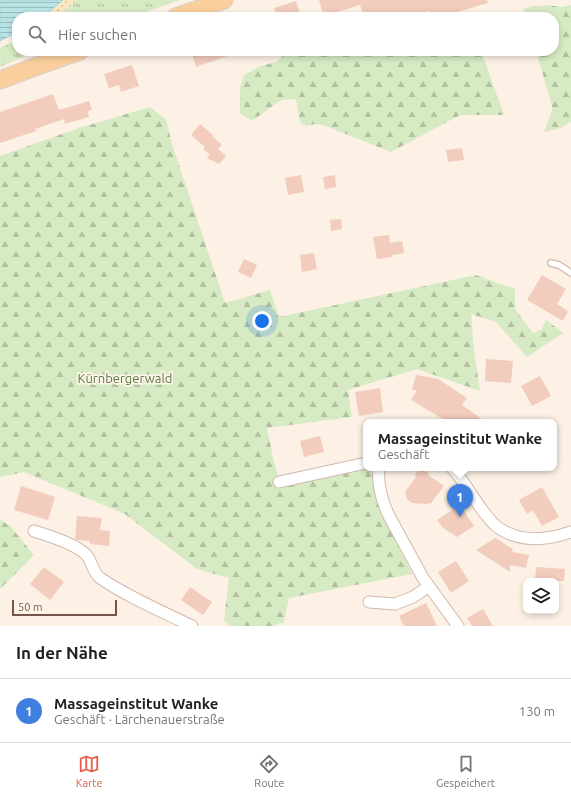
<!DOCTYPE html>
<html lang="de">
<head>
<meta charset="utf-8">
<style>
  body { margin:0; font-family:Ubuntu,sans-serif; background:#f2f2f2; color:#202124 }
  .controls { position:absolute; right:12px; bottom:12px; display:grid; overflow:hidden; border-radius:8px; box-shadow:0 2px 6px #0003 }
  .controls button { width:36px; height:36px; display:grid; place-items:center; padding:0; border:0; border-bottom:1px solid #e0e0e0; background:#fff; color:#202124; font:20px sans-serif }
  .scale { position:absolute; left:12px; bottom:10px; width:105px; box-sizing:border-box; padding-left:4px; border:2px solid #75554a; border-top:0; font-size:11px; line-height:14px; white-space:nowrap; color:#75554a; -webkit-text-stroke:3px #fff5eb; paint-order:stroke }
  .you { position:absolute; left:262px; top:321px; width:14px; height:14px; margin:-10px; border:3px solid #fff; border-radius:50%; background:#1a73e8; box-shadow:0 0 0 6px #1a73e833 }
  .badge { display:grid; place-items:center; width:26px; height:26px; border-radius:50%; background:#e75d49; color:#fff; font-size:13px; font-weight:700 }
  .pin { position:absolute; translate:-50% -33px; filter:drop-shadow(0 1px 2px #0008) }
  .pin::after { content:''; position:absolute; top:21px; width:14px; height:12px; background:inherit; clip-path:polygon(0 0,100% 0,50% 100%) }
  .popup { position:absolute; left:363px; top:419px; width:194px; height:52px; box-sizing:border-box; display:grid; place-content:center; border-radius:8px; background:#fff; filter:drop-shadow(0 1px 3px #0005); font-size:13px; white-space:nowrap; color:#757577 }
  .popup b { font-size:15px; color:#202124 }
  .popup::after { content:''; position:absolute; left:50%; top:100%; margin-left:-8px; border:8px solid transparent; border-top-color:#fff }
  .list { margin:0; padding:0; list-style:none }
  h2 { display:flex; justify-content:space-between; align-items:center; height:52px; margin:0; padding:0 16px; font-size:17px }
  h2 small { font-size:13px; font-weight:400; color:#757577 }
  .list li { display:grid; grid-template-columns:26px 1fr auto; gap:12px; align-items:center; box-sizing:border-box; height:64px; padding:0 16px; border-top:1px solid #e0e0e0 }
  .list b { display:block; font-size:15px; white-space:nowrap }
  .list p { margin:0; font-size:13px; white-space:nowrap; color:#757577 }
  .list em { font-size:13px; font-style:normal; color:#757577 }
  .icon { flex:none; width:22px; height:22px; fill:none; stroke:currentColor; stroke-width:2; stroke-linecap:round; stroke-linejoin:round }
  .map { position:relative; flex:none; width:571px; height:626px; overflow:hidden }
  .search { position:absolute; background:#fff; box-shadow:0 2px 6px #0003; left:12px; right:12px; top:12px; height:44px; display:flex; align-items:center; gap:10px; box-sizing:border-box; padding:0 14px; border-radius:16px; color:#757577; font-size:15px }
  .sheet { height:116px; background:#fff }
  nav { display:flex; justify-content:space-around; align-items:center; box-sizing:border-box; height:56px; border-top:1px solid #e0e0e0; background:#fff; font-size:11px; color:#757577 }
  nav a { display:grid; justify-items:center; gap:2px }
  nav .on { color:#e75d49 }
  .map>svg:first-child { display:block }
</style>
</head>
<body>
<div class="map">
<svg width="571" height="626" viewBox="0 0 571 626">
  <defs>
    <pattern id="grass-tufts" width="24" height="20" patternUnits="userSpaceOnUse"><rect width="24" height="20" fill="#d6eac3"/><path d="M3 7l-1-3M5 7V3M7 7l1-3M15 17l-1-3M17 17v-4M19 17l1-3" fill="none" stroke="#b2c0a0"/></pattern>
    <pattern id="forest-firs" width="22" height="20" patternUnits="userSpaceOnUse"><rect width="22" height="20" fill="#d6eac3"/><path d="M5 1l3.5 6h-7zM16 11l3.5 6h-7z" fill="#b2c0a0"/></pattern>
    <pattern id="sand-dots" width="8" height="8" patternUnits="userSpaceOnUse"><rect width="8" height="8" fill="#fce8bf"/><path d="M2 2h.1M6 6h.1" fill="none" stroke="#d1bf9d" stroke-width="1.8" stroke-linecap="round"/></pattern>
    <pattern id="water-rules" width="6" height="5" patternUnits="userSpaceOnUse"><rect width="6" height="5" fill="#b9e4e6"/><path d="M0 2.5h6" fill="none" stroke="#9bbcbc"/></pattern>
  </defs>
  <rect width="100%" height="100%" fill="#fcf1e4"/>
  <!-- grass -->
  <path fill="url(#grass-tufts)" d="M77,0h103l-49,17h-74z
    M17,40v11h19l-36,16v-19z"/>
  <!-- forest -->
  <path fill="url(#forest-firs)" d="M545,5l18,2 8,-2v117l-10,6 -17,4 8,-21v-5l-16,-55h18v-34h-28l-2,-9z
    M288,51h193l23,64h-44l-69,37 -65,-26 -11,-2 -9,2 -6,-4 -4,-23 -15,1 -29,21 -12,-8v-25l4,-13 16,-9 16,-4z
    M150,107l16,13 6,24 53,159 45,-13 9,27 197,-42 39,14v20l18,24 9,-4 4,-9 17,13 -36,24 -31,-35 -25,-8 3,37 6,40 -63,-22 -69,21 4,27 -85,11 7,34 7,26 84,-19h4l3,2 1,4 2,18 4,13 33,68 -123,24 -5,24 -12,4h-42l-6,-6 5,-42 -32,-9 -72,-55 -101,-42 -24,5v-321l79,-28z
    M0,519l11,8 23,28 -34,34z"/>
  <!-- sand -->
  <path fill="url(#sand-dots)" d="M63,0h14l-20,17h-14z"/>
  <!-- water -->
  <path fill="url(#water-rules)" stroke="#9fd4d8" d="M0,0h63l-20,17h-26v15l-17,9z"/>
  <!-- building -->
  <path fill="#f2ccbc" d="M319,0h168l1,3 -48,14h-9l-2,-6 -20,6h-45l-4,-12 -36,11z
    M296,1l4,14 -6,2h-17l-3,-9z
    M191,51h45v2l-40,14z
    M132,65l7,21 -18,6 -2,-7 -10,3 -5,-14z
    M53,94l6,16 30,-9 3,9 -4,1 1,6 -24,7 -1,-5 -29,10 1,2 -36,12v-31z
    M200,124l13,11 -1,1 10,9 -4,4 8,7 -7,8 -12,-6 3,-3 -7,-6 2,-2 -14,-12z
    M462,148l2,12 -16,2 -2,-12z
    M301,175l3,17 -16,3 -3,-17z
    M335,175l1,12 -11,2 -2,-12z
    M341,219l1,10 -11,2 -1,-11z
    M389,235l1,8 12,-2 2,12 -12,2v2l-15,2 -4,-22z
    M314,253l3,16 -15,3 -2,-17z
    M244,259l13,6 -6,13 -13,-6z
    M542,275l24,14 -9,15 11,7 -5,10 -36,-21z
    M486,359l27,2 -2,22 -26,-2z
    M416,375l22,4 29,19 -5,7 24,17h-38l-37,-22 6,-10h-5z
    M540,376l11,20 -19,10 -11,-20z
    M380,388l3,24 -24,4 -4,-24z
    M320,436l4,16 -20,5 -4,-16z
    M423,470l5,3v2l16,11 -13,17 -5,1 -14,-1 -5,-4 -2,-7 11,-15 -1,-2 3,-4z
    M21,486l34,11 -7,23 -34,-10z
    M542,487l17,30 -17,9 -9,-16 -6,4 -8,-14z
    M460,505l14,21 -17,11 -14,-9 -6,-8z
    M77,516l25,2 -2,12 10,1 -1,15 -19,-2v-3l-13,-1 -2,-1z
    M495,538l18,11 -1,3 17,3 -3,13 -16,-3v7l-34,-22z
    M456,561l13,20 -18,12 -13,-21z
    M44,567l20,15 -14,18 -20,-16z
    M536,567l29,2 -1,12h-29z
    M190,587l22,15 -9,13 -22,-15z
    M426,603l11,23h-33l-5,-10z
    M483,609l10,17h-21l-5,-8z"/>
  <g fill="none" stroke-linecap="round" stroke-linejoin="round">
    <defs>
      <path id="service" d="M551,263l8,2 12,8"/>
      <path id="minor" d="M379,468c-2,17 3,33 10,48l34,62 35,48
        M452,468c16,17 26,41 43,57 2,2 5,4 7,5 22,13 46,10 69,2
        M279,482l87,-19
        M34,531c13,4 46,14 54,26 4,6 6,17 12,21 28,19 61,33 92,48
        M369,602l26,2 18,-7 16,-11"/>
      <path id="primary" d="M176,17l48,-17
        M0,80l32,-12 48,-17"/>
    </defs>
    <!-- service casing -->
    <use href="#service" stroke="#d0b9ae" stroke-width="8"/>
    <!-- minor casing -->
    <use href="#minor" stroke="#d0b9ae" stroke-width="13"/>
    <!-- primary casing -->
    <use href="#primary" stroke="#d8cfcc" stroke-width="19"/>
    <!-- service -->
    <use href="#service" stroke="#fff" stroke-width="5.5"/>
    <!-- minor -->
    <use href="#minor" stroke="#fff" stroke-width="11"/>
    <!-- primary -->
    <use href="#primary" stroke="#fbcf9d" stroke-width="17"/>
  </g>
  <g text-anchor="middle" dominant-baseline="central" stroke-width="3.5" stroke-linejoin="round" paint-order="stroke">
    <!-- park labels -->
    <g font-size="13" fill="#587b42" stroke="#fff5eb">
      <text x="125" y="378">Kürnbergerwald</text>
    </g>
  </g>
</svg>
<div class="controls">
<button><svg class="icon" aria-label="layers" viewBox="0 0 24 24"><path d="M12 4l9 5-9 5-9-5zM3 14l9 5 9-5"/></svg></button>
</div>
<div class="scale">50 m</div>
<div class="you"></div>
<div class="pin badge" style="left:460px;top:517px;background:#3f7fe0">1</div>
<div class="popup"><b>Massageinstitut Wanke</b>Geschäft</div>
<div class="search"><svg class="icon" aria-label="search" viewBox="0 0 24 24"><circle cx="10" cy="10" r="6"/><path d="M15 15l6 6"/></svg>Hier suchen</div>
</div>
<section class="sheet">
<h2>In der Nähe<small></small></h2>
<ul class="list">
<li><span class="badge" style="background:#3f7fe0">1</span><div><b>Massageinstitut Wanke</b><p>Geschäft · Lärchenauerstraße</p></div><em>130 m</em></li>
</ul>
</section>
<nav>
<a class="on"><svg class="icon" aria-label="map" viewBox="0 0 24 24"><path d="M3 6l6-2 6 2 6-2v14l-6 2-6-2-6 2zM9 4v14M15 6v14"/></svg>Karte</a>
<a><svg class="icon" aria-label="directions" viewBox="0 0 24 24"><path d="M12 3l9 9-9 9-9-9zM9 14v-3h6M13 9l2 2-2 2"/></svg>Route</a>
<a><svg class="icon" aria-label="saved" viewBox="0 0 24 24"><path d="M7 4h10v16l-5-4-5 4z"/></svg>Gespeichert</a>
</nav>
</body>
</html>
